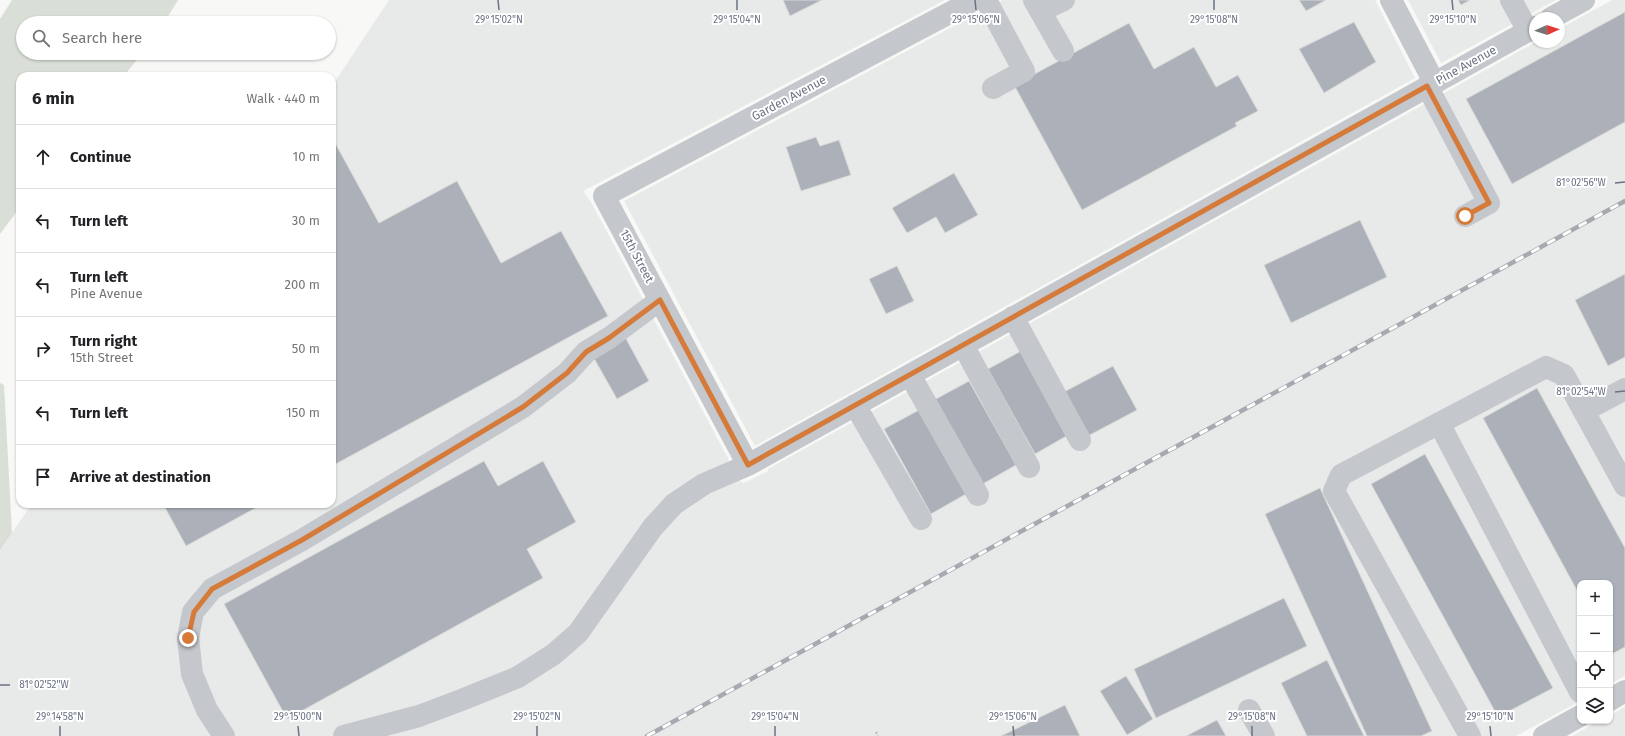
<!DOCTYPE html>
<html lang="en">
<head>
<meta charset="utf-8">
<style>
  body { margin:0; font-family:"Fira Sans",sans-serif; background:#f2f2f2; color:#202124 }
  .controls { position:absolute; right:12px; bottom:12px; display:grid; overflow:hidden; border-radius:8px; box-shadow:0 1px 3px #0004 }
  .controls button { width:36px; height:36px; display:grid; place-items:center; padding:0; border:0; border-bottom:1px solid #e0e0e0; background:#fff; color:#202124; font:20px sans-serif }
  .compass { position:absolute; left:1529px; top:12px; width:36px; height:36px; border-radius:50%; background:#fff; box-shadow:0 1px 3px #0004; rotate:87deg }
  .stop { position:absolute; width:12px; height:12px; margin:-9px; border:3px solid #d57a39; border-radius:50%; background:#fff }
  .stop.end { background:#d57a39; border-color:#fff; box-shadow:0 1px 4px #0008 }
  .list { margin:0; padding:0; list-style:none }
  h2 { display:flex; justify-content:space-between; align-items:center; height:52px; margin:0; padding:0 16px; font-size:17px }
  h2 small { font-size:13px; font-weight:400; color:#757577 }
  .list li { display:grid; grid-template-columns:26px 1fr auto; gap:12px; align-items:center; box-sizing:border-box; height:64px; padding:0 16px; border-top:1px solid #e0e0e0 }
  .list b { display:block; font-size:15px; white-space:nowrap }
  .list p { margin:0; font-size:13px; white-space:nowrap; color:#757577 }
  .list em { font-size:13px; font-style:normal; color:#757577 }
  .icon { flex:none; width:22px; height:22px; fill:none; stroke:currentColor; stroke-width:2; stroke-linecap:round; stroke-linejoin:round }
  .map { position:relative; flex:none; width:1625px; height:736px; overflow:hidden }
  .search { position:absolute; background:#fff; box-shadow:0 1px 3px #0004; left:16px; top:16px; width:320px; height:44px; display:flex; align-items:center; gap:10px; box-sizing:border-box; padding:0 14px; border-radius:22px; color:#757577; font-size:15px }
  .panel { position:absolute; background:#fff; box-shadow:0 1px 3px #0004; left:16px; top:72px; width:320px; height:436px; border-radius:12px }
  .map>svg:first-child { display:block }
</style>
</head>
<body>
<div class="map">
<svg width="1625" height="736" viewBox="0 0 1625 736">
  <rect width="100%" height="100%" fill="#f8f8f6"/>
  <!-- built -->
  <path fill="#e8e9e9" d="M389,0h556l-360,190 -1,2 7,10 138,258 -1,1 13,21 3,1 24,-12v-2l768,-427h23v-13l53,-29h13v676l-15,8v-101h-30v118l-64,35h-1516v-186l32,-46h300v-418z
    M1003,0h372l40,78 -660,368 -131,-245z
    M1408,0h148l-115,63z
    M1625,707v29h-53l27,-15h11v-6z"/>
  <!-- green -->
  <path fill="#d9dfd7" d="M12,0h166l-14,23h-141v30h119l-18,23h-104v131l-20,27v-215z
    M0,383l4,2 8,148 -12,17z"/>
  <!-- building -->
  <path fill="#acb0b8" stroke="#d9dad8" d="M783,0h39l-32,16z
    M1299,0h27l-20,11z
    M1458,0h12l-9,5z
    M1625,12v110l-113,62 -46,-85z
    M1354,22l22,40 -52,31 -25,-44z
    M1129,23l25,46 40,-22 22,40 22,-12 20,36 -23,12 2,3 -155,84 -68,-125z
    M816,137l4,9 19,-6 12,35 -50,16 -15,-44z
    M334,141l45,82 78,-42 44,82 60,-32 47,85 -276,150v-324z
    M954,173l24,42 -33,18 -9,-16 -29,16 -15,-25z
    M1360,220l27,57 -96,46 -27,-58z
    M897,266l17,35 -28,13 -17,-35z
    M1625,274v83l-17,9 -33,-66z
    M624,335l25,46 -32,18 -26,-46z
    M1023,350l47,84 -35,20 -47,-85z
    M1113,366l24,44 -49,26 -26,-43z
    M969,381l47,84 -35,20 -47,-85z
    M1537,388l88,160v99l-13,7 -2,-3v-68h-30v13l-97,-178z
    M919,410l47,84 -35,20 -47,-85z
    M1425,454l128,234 -55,29 -127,-233z
    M484,461l14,25 45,-25 33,61 -49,27 16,29 -256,141 -63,-115z
    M1320,488l112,243 -11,5h-54l-102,-222z
    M163,504h100l-77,42z
    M1284,598l23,48 -151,72 -22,-49z
    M1327,660l37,76h-57l-26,-53z
    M1126,676l27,43 -26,16 -27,-44z
    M1065,705l15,31h-79z
    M1217,720l9,16h-40z"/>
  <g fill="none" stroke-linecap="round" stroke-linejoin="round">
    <!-- path -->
    <path stroke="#bebfc2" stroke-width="2.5" stroke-dasharray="2 2" stroke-linecap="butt" d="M876,732l2,4"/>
    <!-- minor -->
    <path stroke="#c4c7cb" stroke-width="22" d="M986,0l38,71 -31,17
      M1034,0l29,51
      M1391,0l43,82
      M1511,0l17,31
      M1040,11l24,-11
      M1551,18l33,-18
      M1427,86l62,117 -24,13
      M1013,317l67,123
      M963,345l66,122
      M910,375l68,120
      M855,405l66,114
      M1584,411l41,-22
      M1439,423l141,269
      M748,465l-144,-269 370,-196
      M1610,700l15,-9
      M1249,710l15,26
      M224,736l-17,-26 -15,-36 -4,-36 5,-26 19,-23 90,-49 221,-133 44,-34 19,-21 23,-14 51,-38
      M344,736l75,-20 45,-17 54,-22 36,-23 24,-21 75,-106 21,-23 30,-20 44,-19 787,-438
      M1470,736l-136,-245 7,-16 205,-108 18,8 61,111
      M1544,736l36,-20"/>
    <defs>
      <path id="rail" d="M647,736l978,-535"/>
    </defs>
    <!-- rail casing -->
    <use href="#rail" stroke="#a6a9af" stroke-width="4.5"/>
    <!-- rail -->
    <use href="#rail" stroke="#fff" stroke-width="3" stroke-dasharray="9" stroke-linecap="butt"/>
  </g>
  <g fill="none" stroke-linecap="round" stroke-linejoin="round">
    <!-- route -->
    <path stroke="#d57a39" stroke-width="5" d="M188,638l6,-26 18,-23 90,-49 221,-133 44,-34 19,-21 23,-14 51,-38 88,165 679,-379 62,117 -24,13"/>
  </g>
  <!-- ticks -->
  <path fill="none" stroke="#6a7384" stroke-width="1.5" d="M498,0l1,10M737,0v10M975,0l1,10M1214,0v10M1452,0l1,10M1615,183l10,-1M1615,392l10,-1M0,685h10M60,726v10M298,726l1,10M537,726v10M775,726v10M1013,726l1,10M1252,726v10M1490,726l1,10"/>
  <g text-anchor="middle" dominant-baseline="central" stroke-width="4" stroke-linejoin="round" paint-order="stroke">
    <!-- street labels -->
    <g font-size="12" fill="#6a7384" stroke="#fff">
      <text transform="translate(1466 65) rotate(-29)">Pine Avenue</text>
      <text transform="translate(789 98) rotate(-28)">Garden Avenue</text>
      <text transform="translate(637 256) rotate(62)">15th Street</text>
    </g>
  </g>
  <g font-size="10" text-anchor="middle" fill="#6a7384" stroke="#fff" stroke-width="4" stroke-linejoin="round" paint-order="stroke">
    <text x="499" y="23">29°15'02"N</text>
    <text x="737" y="23">29°15'04"N</text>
    <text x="976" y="23">29°15'06"N</text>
    <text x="1214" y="23">29°15'08"N</text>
    <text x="1453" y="23">29°15'10"N</text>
    <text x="1581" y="186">81°02'56"W</text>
    <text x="1581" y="395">81°02'54"W</text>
    <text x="44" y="688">81°02'52"W</text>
    <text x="60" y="720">29°14'58"N</text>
    <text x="298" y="720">29°15'00"N</text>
    <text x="537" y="720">29°15'02"N</text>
    <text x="775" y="720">29°15'04"N</text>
    <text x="1013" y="720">29°15'06"N</text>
    <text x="1252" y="720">29°15'08"N</text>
    <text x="1490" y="720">29°15'10"N</text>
  </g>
</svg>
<div class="controls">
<button>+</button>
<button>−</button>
<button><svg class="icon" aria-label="locate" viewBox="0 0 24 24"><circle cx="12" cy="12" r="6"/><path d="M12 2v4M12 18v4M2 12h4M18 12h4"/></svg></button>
<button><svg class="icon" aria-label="layers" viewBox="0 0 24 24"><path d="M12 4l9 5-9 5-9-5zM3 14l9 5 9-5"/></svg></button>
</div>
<svg class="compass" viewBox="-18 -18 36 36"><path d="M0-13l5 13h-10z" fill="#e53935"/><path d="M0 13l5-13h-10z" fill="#757577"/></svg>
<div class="stop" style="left:1465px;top:216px"></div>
<div class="stop end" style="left:188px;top:638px"></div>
<div class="search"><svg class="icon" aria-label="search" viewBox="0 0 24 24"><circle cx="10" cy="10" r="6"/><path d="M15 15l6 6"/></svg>Search here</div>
<section class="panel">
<h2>6 min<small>Walk · 440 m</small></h2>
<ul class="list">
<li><svg class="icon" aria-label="ahead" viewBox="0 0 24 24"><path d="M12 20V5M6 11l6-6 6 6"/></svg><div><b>Continue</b></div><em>10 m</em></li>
<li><svg class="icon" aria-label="left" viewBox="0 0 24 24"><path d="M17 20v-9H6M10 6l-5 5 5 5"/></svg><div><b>Turn left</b></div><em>30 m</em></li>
<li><svg class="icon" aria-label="left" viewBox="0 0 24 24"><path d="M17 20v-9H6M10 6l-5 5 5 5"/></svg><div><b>Turn left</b><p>Pine Avenue</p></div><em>200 m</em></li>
<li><svg class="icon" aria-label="right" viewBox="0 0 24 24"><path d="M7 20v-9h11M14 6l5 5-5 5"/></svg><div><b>Turn right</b><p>15th Street</p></div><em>50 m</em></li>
<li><svg class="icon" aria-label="left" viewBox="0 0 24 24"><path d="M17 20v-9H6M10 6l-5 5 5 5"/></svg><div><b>Turn left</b></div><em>150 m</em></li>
<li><svg class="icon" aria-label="arrive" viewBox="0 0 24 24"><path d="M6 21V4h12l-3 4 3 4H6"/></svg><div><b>Arrive at destination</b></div></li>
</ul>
</section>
</div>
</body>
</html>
